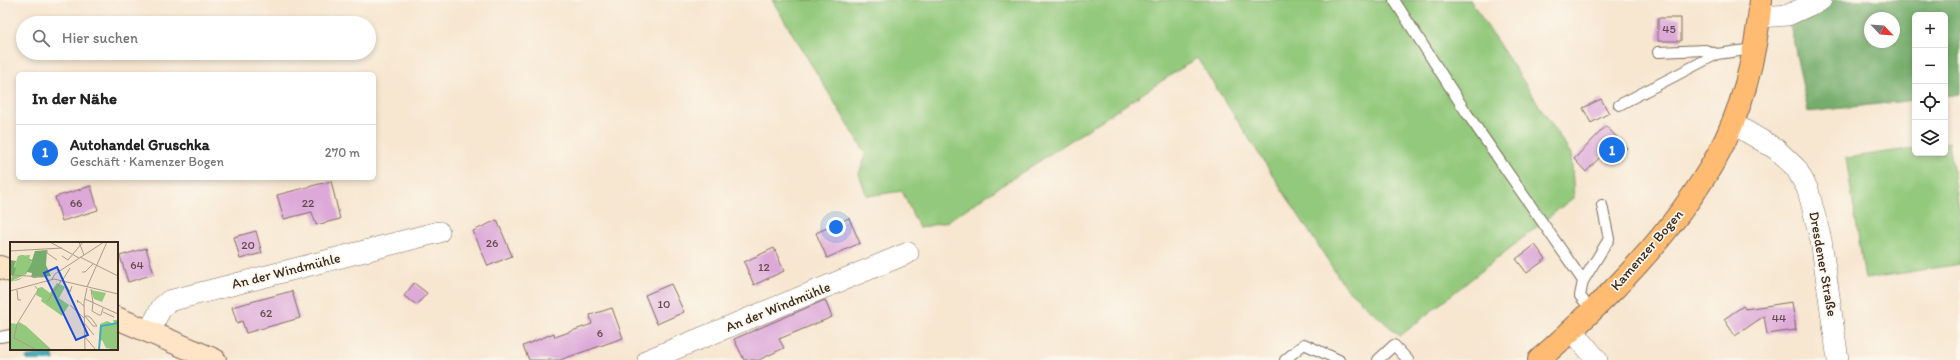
<!DOCTYPE html>
<html lang="de">
<head>
<meta charset="utf-8">
<style>
  body { margin:0; font-family:Itim,sans-serif; background:#f2f2f2; color:#222 }
  .controls { position:absolute; right:12px; top:12px; display:grid; overflow:hidden; border-radius:6px; box-shadow:0 2px 6px #0003 }
  .controls button { width:36px; height:36px; display:grid; place-items:center; padding:0; border:0; border-bottom:1px solid #e0e0e0; background:#fff; color:#222; font:20px sans-serif }
  .compass { position:absolute; left:1864px; top:12px; width:36px; height:36px; border-radius:50%; background:#fff; box-shadow:0 2px 6px #0003; rotate:115deg }
  .you { position:absolute; left:836px; top:227px; width:14px; height:14px; margin:-10px; border:3px solid #fff; border-radius:50%; background:#1a73e8; box-shadow:0 0 0 6px #1a73e833 }
  .badge { display:grid; place-items:center; width:26px; height:26px; border-radius:50%; background:#1a73e8; color:#fff; font-size:13px; font-weight:700 }
  .pin { position:absolute; translate:-50% -50%; border:2px solid #fff; box-shadow:0 1px 4px #0006 }
  .list { margin:0; padding:0; list-style:none }
  h2 { display:flex; justify-content:space-between; align-items:center; height:52px; margin:0; padding:0 16px; font-size:17px }
  h2 small { font-size:13px; font-weight:400; color:#767676 }
  .list li { display:grid; grid-template-columns:26px 1fr auto; gap:12px; align-items:center; box-sizing:border-box; height:56px; padding:0 16px; border-top:1px solid #e0e0e0 }
  .list b { display:block; font-size:15px; white-space:nowrap }
  .list p { margin:0; font-size:13px; white-space:nowrap; color:#767676 }
  .list em { font-size:13px; font-style:normal; color:#767676 }
  .icon { flex:none; width:22px; height:22px; fill:none; stroke:currentColor; stroke-width:2; stroke-linecap:round; stroke-linejoin:round }
  .map { position:relative; flex:none; width:1960px; height:360px; overflow:hidden }
  .search { position:absolute; background:#fff; box-shadow:0 2px 6px #0003; left:16px; top:16px; width:360px; height:44px; display:flex; align-items:center; gap:10px; box-sizing:border-box; padding:0 14px; border-radius:22px; color:#767676; font-size:15px }
  .panel { position:absolute; background:#fff; box-shadow:0 2px 6px #0003; left:16px; top:72px; width:360px; height:108px; border-radius:6px }
  .map>svg:first-child { display:block }
</style>
</head>
<body>
<div class="map">
<svg width="1960" height="360" viewBox="0 0 1960 360">
  <rect width="100%" height="100%" fill="#fbf7ec"/>
  <filter id="ink" filterUnits="userSpaceOnUse"><feTurbulence type="fractalNoise" baseFrequency=".025" numOctaves="2"/><feDisplacementMap in="SourceGraphic" scale="8" xChannelSelector="R" yChannelSelector="G"/><feConvolveMatrix kernelMatrix="1 2 1 2 8 2 1 2 1" color-interpolation-filters="sRGB"/></filter>
  <filter id="wash" filterUnits="userSpaceOnUse"><feTurbulence type="fractalNoise" baseFrequency=".012" numOctaves="4" result="noise"/><feDisplacementMap in="SourceGraphic" scale="16" xChannelSelector="R" yChannelSelector="G"/><feGaussianBlur stdDeviation="0.9" result="paint"/><feColorMatrix in="noise" values="0 0 0 0 0 0 0 0 0 0 0 0 0 0 0 0 0 1.4 0 .05"/><feComposite in="paint" operator="in"/></filter>
  <g filter="url(#wash)">
    <rect width="100%" height="100%" fill="#f7e6d0"/>
    <!-- green -->
    <path fill="#93c97c" stroke="#677a4d" d="M772,0h698l101,154 3,43 -174,139 -55,-49 -148,-229 -251,164 -27,6 -17,-37 -35,5 -8,-22 7,-20z
      M1949,142l11,73v49l-95,15 -19,-121 69,-10v5h30v-10z"/>
    <!-- forest -->
    <path fill="#76ad6c" stroke="#586c45" fill-rule="evenodd" d="M1821,0h139v94l-15,2v-81h-30v85l-107,12 -20,-97zM1870,18h24v24h-24z"/>
    <!-- water -->
    <path fill="#41adc0" stroke="#3e6c6f" d="M52,350l2,10h-27l-1,-3z"/>
    <g id="blocks">
      <!-- building -->
      <path fill="#dda9d9" d="M1658,18h23v23h-23z
        M1601,99l8,14 -18,10 -8,-15z
        M1606,126l21,22 -17,16 -9,-8 -15,16 -12,-13z
        M331,181l9,38 -24,6 -4,-13 -28,7 -7,-24z
        M91,186l7,24 -36,11 -7,-24z
        M849,218l11,25 -33,15 -11,-25z
        M497,220l15,36 -24,10 -15,-35z
        M256,231l6,22 -22,6 -6,-22z
        M1535,245l11,14 -19,14 -11,-14z
        M146,248l8,26 -26,8 -8,-26z
        M774,248l10,23 -30,14 -10,-23z
        M414,283l13,10 -10,12 -13,-9z
        M671,284l13,28 -27,12 -12,-29z
        M292,291l8,27 -54,15 -4,-12 -5,2 -5,-16z
        M825,300l7,17 -53,22 5,9 -25,12h-15l-10,-21z
        M1792,302l4,28 -29,4 -3,-18 -29,20 -11,-17 19,-13 2,3z
        M612,308l11,30 -63,22h-31l-6,-14 31,-13 1,4 37,-13 -2,-9z"/>
    </g>
  </g>
  <g filter="url(#ink)">
    <use href="#blocks" fill-opacity="0" stroke="#7d6c5c" stroke-width="1"/>
    <g fill="none" stroke-linecap="round" stroke-linejoin="round">
      <defs>
        <path id="lane" d="M1394,0l72,112 117,169 -3,15 12,15
          M1658,52l47,-2 12,4 37,-5
          M1619,105l98,-51
          M1583,281l26,-42 -7,-34
          M0,337l11,-2
          M1285,360l19,-16 35,16
          M1378,360l16,-15 14,15"/>
        <path id="street" d="M1760,17l28,-2 33,-15
          M1732,123l44,26 20,19 12,22 13,50 17,120
          M1572,330l25,30
          M149,331l13,-24 7,-6 270,-69
          M648,360l260,-107"/>
        <path id="secondary" d="M0,267l11,4
          M117,318l98,42"/>
        <path id="primary" d="M1539,360c67,-60 134,-125 178,-204 26,-47 39,-103 44,-156"/>
      </defs>
      <!-- lane casing -->
      <use href="#lane" stroke="#7d6c5c" stroke-width="12"/>
      <!-- street casing -->
      <use href="#street" stroke="#7d6c5c" stroke-width="22"/>
      <!-- secondary casing -->
      <use href="#secondary" stroke="#7d6c5c" stroke-width="24"/>
      <!-- primary casing -->
      <use href="#primary" stroke="#7d6c5c" stroke-width="24"/>
      <!-- lane -->
      <use href="#lane" stroke="#fff" stroke-width="10"/>
      <!-- street -->
      <use href="#street" stroke="#fff" stroke-width="21"/>
      <!-- secondary -->
      <use href="#secondary" stroke="#ffe4c6" stroke-width="22"/>
      <!-- primary -->
      <use href="#primary" stroke="#ffbb71" stroke-width="22"/>
    </g>
  </g>
  <g text-anchor="middle" dominant-baseline="central" stroke-width="3.5" stroke-linejoin="round" paint-order="stroke">
    <!-- number labels -->
    <g font-size="12" fill="#644a4d">
      <text x="1669" y="29">45</text>
      <text x="76" y="203">66</text>
      <text x="308" y="203">22</text>
      <text x="492" y="243">26</text>
      <text x="248" y="245">20</text>
      <text x="137" y="265">64</text>
      <text x="764" y="267">12</text>
      <text x="664" y="304">10</text>
      <text x="266" y="313">62</text>
      <text x="1779" y="318">44</text>
      <text x="600" y="333">6</text>
    </g>
    <!-- street labels -->
    <g font-size="14" fill="#3b2a1e" stroke="#fbf7ec">
      <text transform="translate(1647 250) rotate(-49)">Kamenzer Bogen</text>
      <text transform="translate(1823 264) rotate(80)">Dresdener Straße</text>
      <text transform="translate(286 271) rotate(-14)">An der Windmühle</text>
      <text transform="translate(778 307) rotate(-22)">An der Windmühle</text>
    </g>
  </g>
  <!-- overview -->
  <g transform="translate(10 242)">
    <rect width="108" height="108" fill="#f7e6d0"/>
    <path d="M20,13l-1,4 3,1 -6,14 -16,8 8,-26zM47,41l8,4 -6,11 10,7 -7,11 -21,-15 1,-3 -6,-3 2,-7 4,-1 8,6zM81,48l15,3 -4,9 -8,-3zM103,78h5v30l-12,-2 -4,-8 -3,2 1,-18 7,-3 7,3zM9,80l7,4 26,24h-42v-27l7,1z" fill="#93c97c"/>
    <path d="M37,8l-1,15 5,11 -17,2 -3,-1 1,-4 -5,-1 -1,2 -2,3 -6,3 -8,2 14,-5 8,-16 -3,-1 1,-5h-6l-1,1h-5l-4,11 2,1 -2,7h-4v-15l6,1 2,-5 6,-1h6l-1,4 3,1 3,-9z" fill="#76ad6c"/>
    <path fill="none" stroke="#41adc0" stroke-width="2" d="M89,108l2,-24 17,-3"/>
    <path fill="none" stroke="#ac9b89" stroke-width="1" d="M40,0l29,16M69,0l5,13M37,8v3l10,7M0,9l52,-3M52,14l6,4 15,-18M70,15l38,19M72,30h3l8,-8M0,33l35,2 3,3M42,37l3,-5 49,-32M52,39l8,-13M25,44l3,4 -21,34 -3,14 23,12M57,45l3,5 2,-6M77,45l20,-45M81,47l2,14M7,48l1,10h3M0,49l44,-12 64,15M75,57l33,15M37,60l14,-21M68,61l-1,-3 7,6M83,61l-1,8 7,4h2l2,-7M60,63l14,13M93,70l11,5M74,74h4l3,2 6,8h-4l-8,-10M75,82l9,11M75,95l11,13M75,108l-1,-48 3,-14"/>
    <path fill="#1d4ed8" fill-opacity="0.15" stroke="#1d4ed8" stroke-width="2" d="M47,25l31,68 -12,5 -32,-67z"/>
    <rect width="108" height="108" fill="none" stroke="#3b2a1e" stroke-width="2"/>
  </g>
</svg>
<div class="controls">
<button>+</button>
<button>−</button>
<button><svg class="icon" aria-label="locate" viewBox="0 0 24 24"><circle cx="12" cy="12" r="6"/><path d="M12 2v4M12 18v4M2 12h4M18 12h4"/></svg></button>
<button><svg class="icon" aria-label="layers" viewBox="0 0 24 24"><path d="M12 4l9 5-9 5-9-5zM3 14l9 5 9-5"/></svg></button>
</div>
<svg class="compass" viewBox="-18 -18 36 36"><path d="M0-13l5 13h-10z" fill="#e53935"/><path d="M0 13l5-13h-10z" fill="#767676"/></svg>
<div class="you"></div>
<div class="pin badge" style="left:1612px;top:150px">1</div>
<div class="search"><svg class="icon" aria-label="search" viewBox="0 0 24 24"><circle cx="10" cy="10" r="6"/><path d="M15 15l6 6"/></svg>Hier suchen</div>
<section class="panel">
<h2>In der Nähe<small></small></h2>
<ul class="list">
<li><span class="badge">1</span><div><b>Autohandel Gruschka</b><p>Geschäft · Kamenzer Bogen</p></div><em>270 m</em></li>
</ul>
</section>
</div>
</body>
</html>
